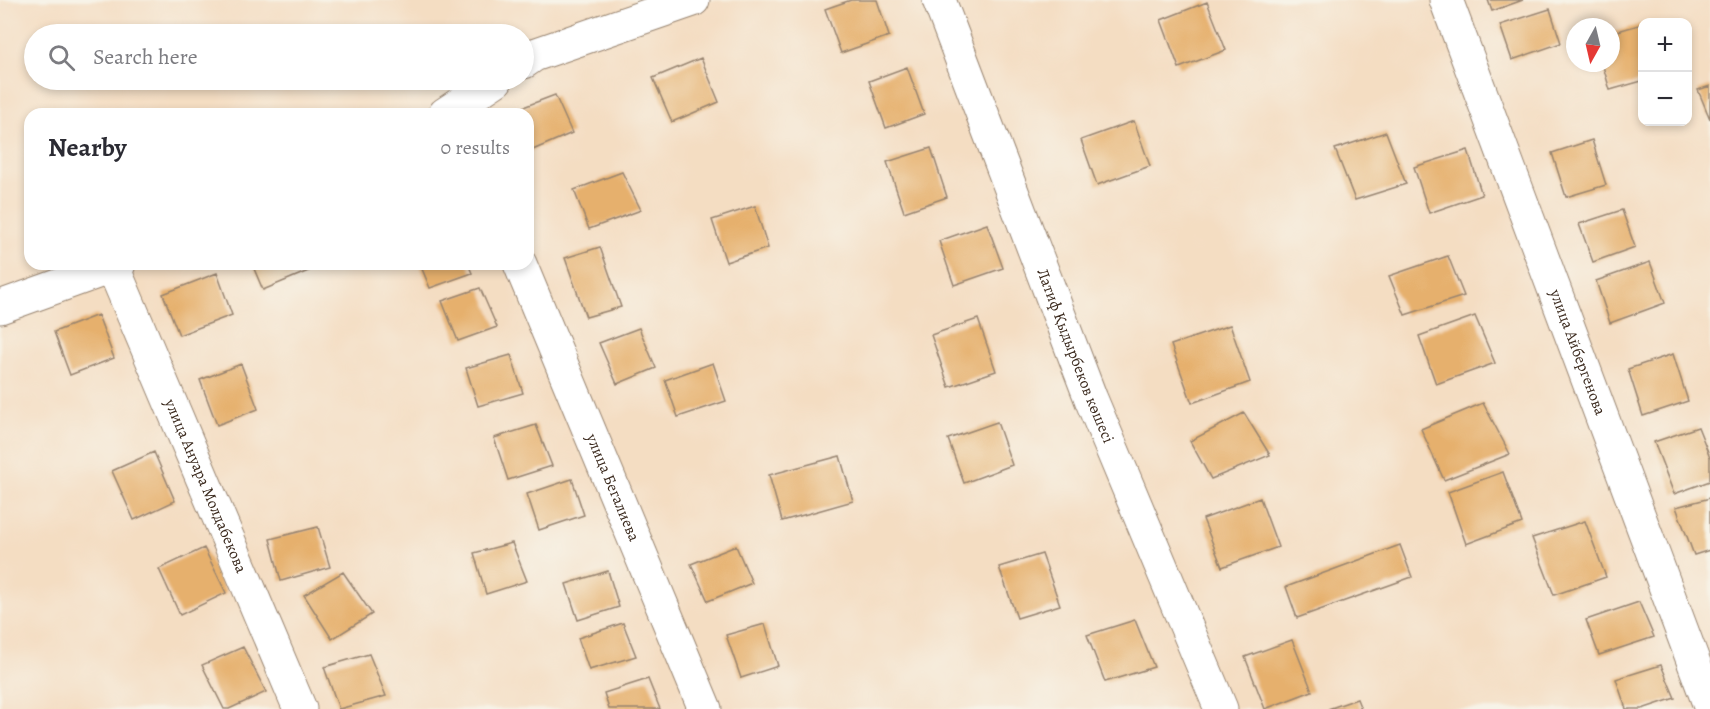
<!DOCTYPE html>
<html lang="en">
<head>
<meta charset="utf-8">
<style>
  body { margin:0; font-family:Alegreya,serif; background:#f2f2f3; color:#2b2b33 }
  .controls { position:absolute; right:18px; top:18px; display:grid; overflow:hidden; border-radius:12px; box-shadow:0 3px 9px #0003 }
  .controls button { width:54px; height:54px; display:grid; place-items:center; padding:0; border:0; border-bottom:2px solid #e1e1e2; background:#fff; color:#2b2b33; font:30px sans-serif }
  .compass { position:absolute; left:1566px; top:18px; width:54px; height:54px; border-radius:50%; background:#fff; box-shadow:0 3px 9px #0003; rotate:188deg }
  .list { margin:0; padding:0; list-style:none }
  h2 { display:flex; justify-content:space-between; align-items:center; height:78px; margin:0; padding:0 24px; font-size:26px }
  h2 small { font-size:20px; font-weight:400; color:#7c7c81 }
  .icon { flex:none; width:33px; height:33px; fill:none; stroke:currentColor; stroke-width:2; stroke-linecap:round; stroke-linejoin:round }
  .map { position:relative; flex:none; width:1710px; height:709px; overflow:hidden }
  .search { position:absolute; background:#fff; box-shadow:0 3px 9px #0003; left:24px; top:24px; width:510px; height:66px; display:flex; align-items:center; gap:15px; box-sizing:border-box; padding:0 21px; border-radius:33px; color:#7c7c81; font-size:22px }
  .panel { position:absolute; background:#fff; box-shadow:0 3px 9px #0003; left:24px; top:108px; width:510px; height:162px; border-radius:18px }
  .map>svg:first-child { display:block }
</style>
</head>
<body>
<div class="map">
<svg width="1710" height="709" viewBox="0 0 1710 709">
  <rect width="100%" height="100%" fill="#f7f3e8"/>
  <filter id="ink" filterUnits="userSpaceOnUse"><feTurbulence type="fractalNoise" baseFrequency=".0167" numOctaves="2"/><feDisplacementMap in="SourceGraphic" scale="12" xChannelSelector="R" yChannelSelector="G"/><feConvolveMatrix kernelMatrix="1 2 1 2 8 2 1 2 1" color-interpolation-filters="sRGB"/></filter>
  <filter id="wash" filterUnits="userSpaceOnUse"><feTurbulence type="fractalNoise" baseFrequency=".008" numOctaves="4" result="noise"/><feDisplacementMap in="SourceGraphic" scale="24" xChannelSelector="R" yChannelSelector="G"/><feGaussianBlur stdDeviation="1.35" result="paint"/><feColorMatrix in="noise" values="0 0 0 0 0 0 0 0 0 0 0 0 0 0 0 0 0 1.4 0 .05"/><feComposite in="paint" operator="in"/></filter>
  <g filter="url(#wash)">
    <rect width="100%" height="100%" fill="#f4ddc2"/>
    <g id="blocks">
      <!-- building -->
      <path fill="#e6b06d" d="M851,0h26l12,36 -48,17 -16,-44z
        M1488,0h35l-31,11z
        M1207,2l19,48 -47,18 -18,-48z
        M1550,9l11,34 -49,17 -12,-35z
        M1642,24v57l-32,9 -8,-27h9v-30z
        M701,58l18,44 -47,20 -19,-44z
        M907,67l17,47 -38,14 -17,-47z
        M1710,86v33l-12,-29z
        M555,95l17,38 -44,19v-38h-23z
        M1134,121l16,45 -53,19 -16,-45z
        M1386,132l20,52 -51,16 -20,-51z
        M1592,140l14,45 -40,12 -14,-44z
        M931,148l16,49 -43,15 -17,-50z
        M1468,150l14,45 -53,18 -15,-46z
        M622,172l19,38 -52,19 -15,-39z
        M755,206l13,42 -42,14 -14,-42z
        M1622,210l13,37 -42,15 -14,-38z
        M987,224l16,44 -49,17 -15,-44z
        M600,247l21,60 -35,10 -21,-59z
        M1448,256l16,40 -59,19 -16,-39z
        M1650,262l15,41 -55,20 -14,-42z
        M252,264h59l2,5 -50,21z
        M420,264h48l4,9 -42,15z
        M217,273l15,42 -53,20 -16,-41z
        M480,288l17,39 -39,14 -16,-40z
        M98,315l16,43 -44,17 -16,-43z
        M1475,316l20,47 -59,21 -17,-48z
        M978,319l18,52 -47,16 -18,-52z
        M1230,325l20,57 -58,21 -21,-58z
        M639,328l17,40 -39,16 -18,-41z
        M1673,354l15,47 -45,15 -15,-47z
        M511,355l12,38 -45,13 -12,-38z
        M713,363l13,38 -48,16 -13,-37z
        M241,364l17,45 -41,16 -17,-45z
        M1483,403l27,51 -66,26 -23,-51z
        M1244,413l26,42 -59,24 -21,-38z
        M997,422l15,43 -48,18 -16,-44z
        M536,425l16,41 -44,14 -14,-42z
        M1698,427l12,30v24l-36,13 -20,-52z
        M154,452l21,49 -41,19 -22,-49z
        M840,456l13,45 -71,20 -13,-46z
        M1503,472l19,51 -56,21 -18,-52z
        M572,479l12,36 -45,15 -12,-36z
        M1260,498l18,49 -56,20 -19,-48z
        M1710,498v52l-16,5 -18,-48z
        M1585,521l21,56 -52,18 -22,-57z
        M318,527l12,40 -49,14 -11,-42z
        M512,543l15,38 -41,13 -12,-41z
        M1400,545l12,32 -115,41 -11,-31z
        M736,546l16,37 -44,18 -17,-37z
        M204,548l22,45 -46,22 -21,-46z
        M1042,554l18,51 -43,13 -18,-51z
        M608,571l11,36 -41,13 -12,-36z
        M343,572l29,42 -40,25 -28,-44z
        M1639,602l15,35 -55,18 -13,-35z
        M1135,620l19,47 -49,15 -18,-47z
        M623,623l13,33 -47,14 -11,-32z
        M765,624l13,42 -37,12 -15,-43z
        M1292,640l20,51 -47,18 -20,-52z
        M243,647l23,45 -37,17h-5l-22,-44z
        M369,654l17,42 -47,13 -15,-42z
        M1661,665l14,33 -33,11h-16l-10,-30z
        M648,679l12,30h-51l-5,-16z
        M1357,699l4,10h-33z"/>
    </g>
  </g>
  <g filter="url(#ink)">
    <use href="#blocks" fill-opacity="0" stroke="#988470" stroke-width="1.5"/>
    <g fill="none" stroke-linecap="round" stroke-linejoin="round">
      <defs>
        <g id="minor">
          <path id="s1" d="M939,0l152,399 130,310"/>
          <path id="s2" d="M1446,0l264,706"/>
          <path d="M524,62l10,-7 159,-55"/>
          <path d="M445,114l51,-34"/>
          <path id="s3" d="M110,264l3,3 187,442"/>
          <path id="s4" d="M520,264l185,445"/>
          <path d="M0,307l119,-43"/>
        </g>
      </defs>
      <!-- minor casing -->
      <use href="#minor" stroke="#988470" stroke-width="35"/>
      <!-- minor -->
      <use href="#minor" stroke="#fff" stroke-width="33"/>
    </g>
  </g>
  <g text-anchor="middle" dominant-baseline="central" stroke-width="4.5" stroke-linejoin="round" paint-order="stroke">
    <!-- street labels -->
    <g font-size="16" fill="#3b2a1e" stroke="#f7f3e8">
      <text stroke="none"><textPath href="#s2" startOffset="376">улица Айбергенова</textPath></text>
      <text stroke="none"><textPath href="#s1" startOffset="381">Латиф Қыдырбеков көшесі</textPath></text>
      <text stroke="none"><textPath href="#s3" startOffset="242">улица Ануара Молдабекова</textPath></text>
      <text stroke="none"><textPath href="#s4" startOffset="242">улица Бегалиева</textPath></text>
    </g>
  </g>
</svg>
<div class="controls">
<button>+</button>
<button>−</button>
</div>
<svg class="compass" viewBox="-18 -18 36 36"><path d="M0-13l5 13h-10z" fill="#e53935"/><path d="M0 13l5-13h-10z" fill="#7c7c81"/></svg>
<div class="search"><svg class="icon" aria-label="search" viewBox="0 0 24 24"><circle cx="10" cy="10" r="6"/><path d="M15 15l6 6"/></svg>Search here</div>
<section class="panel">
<h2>Nearby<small>0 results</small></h2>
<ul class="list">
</ul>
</section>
</div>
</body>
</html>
